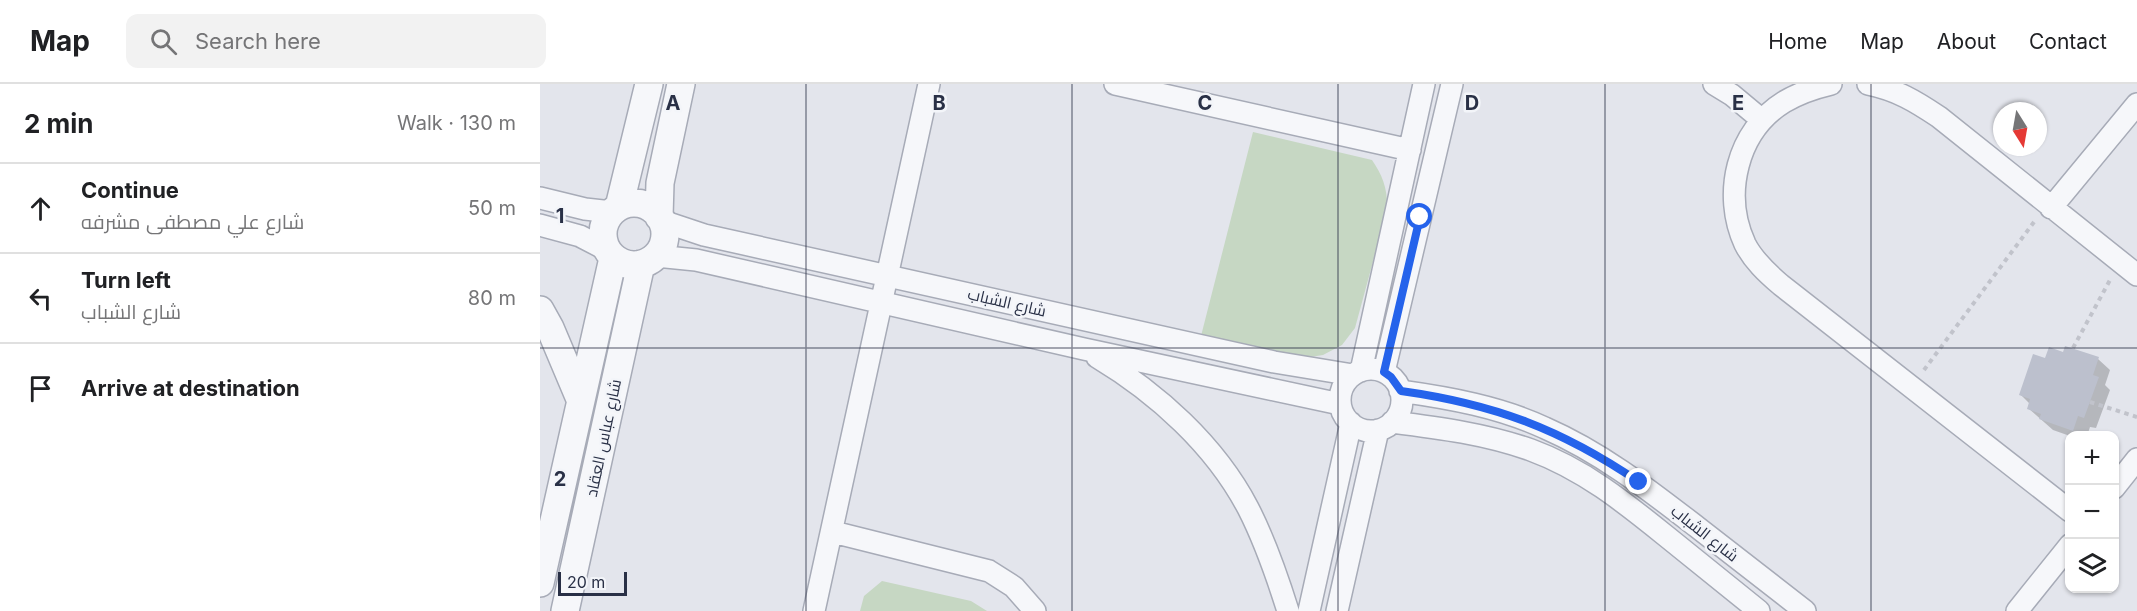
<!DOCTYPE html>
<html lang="en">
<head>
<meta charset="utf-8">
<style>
  body { margin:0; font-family:Inter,Cairo,sans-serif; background:#f2f2f2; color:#202124 }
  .controls { position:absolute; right:18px; bottom:18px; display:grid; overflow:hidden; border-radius:12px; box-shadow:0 2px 4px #0004 }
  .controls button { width:54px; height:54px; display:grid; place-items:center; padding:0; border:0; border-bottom:2px solid #e0e0e0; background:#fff; color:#202124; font:30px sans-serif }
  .compass { position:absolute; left:1453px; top:18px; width:54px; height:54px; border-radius:50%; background:#fff; box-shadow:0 2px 4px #0004; rotate:169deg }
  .scale { position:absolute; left:18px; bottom:15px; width:69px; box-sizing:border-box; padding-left:6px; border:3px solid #293046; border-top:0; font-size:16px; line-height:21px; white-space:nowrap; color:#293046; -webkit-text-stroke:4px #f3f5f9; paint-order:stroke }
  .stop { position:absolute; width:18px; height:18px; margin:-14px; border:4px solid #2563eb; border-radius:50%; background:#fff }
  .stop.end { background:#2563eb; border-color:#fff; box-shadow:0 2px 6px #0008 }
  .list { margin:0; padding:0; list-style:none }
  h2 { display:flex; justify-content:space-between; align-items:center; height:78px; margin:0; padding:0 24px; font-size:26px }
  h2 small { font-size:20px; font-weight:400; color:#757577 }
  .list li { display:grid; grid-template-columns:39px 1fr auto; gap:18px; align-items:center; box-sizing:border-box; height:90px; padding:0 24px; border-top:2px solid #e0e0e0 }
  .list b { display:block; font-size:22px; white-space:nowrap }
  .list p { margin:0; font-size:20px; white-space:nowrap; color:#757577 }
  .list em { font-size:20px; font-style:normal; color:#757577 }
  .icon { flex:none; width:33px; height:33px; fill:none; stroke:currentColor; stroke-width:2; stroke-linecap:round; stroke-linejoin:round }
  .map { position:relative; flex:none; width:1597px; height:527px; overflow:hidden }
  header { display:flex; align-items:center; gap:36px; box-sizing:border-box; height:84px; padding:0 30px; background:#fff; border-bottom:2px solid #e0e0e0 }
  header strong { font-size:28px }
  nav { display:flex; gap:33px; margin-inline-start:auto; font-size:21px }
  .search { width:420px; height:54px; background:#f2f2f2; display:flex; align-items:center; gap:15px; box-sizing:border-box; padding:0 21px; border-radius:12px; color:#757577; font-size:22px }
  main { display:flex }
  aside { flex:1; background:#fff }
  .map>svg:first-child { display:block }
</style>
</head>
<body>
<header>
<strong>Map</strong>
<div class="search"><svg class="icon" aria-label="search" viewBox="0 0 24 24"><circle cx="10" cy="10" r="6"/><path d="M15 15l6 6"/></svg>Search here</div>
<nav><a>Home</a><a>Map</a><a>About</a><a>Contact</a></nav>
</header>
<main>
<aside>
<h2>2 min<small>Walk · 130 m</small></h2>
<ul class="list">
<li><svg class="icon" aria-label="ahead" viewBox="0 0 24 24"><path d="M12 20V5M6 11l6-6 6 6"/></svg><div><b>Continue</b><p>شارع علي مصطفى مشرفه</p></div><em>50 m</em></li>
<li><svg class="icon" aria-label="left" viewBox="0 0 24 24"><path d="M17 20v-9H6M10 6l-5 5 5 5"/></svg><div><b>Turn left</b><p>شارع الشباب</p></div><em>80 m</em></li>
<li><svg class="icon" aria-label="arrive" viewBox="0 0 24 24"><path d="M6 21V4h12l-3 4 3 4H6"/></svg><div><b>Arrive at destination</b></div></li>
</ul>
</aside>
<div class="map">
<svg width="1597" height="527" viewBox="0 0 1597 527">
  <rect width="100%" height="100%" fill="#e3e5ec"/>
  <!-- green -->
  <path fill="#c6d7c3" d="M713,48l119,28c11,16 16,30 15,50l-32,118 -13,17 -19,10 -19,3 -103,-22z
    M342,497l89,20 16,10h-127l4,-15z"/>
  <!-- shadow -->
  <path fill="#0003" d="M1524,270l34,5 12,11 -5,15 5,5 -14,38 -6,-1 -3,9h-17l-17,-6 -25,-22 2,-4 -9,-9z"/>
  <!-- building -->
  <path fill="#bcc0cd" d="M1525,262l34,11 -6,18 6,2 -15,41 -6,-2 -5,15 -34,-12 2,-5 -14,-5 3,-10 -11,-4 14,-41 12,4 4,-11 14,5z"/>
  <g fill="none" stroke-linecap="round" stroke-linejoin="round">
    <defs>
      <path id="minor" d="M575,0l295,66
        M1174,0l18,11 30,25
        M1291,0c-17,4 -32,9 -47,18 -47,29 -62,92 -39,142 8,16 22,29 36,41l289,226
        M1328,0c29,6 47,17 71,33l198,158
        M0,114l45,11 27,3
        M1511,124l86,-104
        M122,137l42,14 570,127 79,13
        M0,141l40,11 27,14
        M116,172l40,4 388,89 256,55
        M557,273c60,36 118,88 151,151 17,33 29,68 40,103
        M800 316a31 31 0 1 1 62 0a31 31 0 1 1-62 0Z
        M821,287l63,-287
        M844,288l68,-288
        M860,307c50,7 100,16 145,37 57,25 104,62 152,99 36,28 72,56 108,84
        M852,338c48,6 94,12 139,28 52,19 93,52 135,86 31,25 62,50 93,75
        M1574,404l23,-29
        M293,448l156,39 25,16 21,24
        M274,527l115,-527
        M769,527l42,-188
        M797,527l41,-181
        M1477,527l53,-66"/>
      <path id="tertiary" d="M63 150a31 31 0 1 1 62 0a31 31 0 1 1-62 0Z
        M79,123l30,-123
        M119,133l1,-34 21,-99
        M0,226l10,18 30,71
        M0,499l73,-325
        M25,527l76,-347"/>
    </defs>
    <!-- minor casing -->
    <use href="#minor" stroke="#a7abb7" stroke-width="24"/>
    <!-- tertiary casing -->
    <use href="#tertiary" stroke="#a7abb7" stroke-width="30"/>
    <!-- path -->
    <path stroke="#c1c3cb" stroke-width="4" stroke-dasharray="4.5 4.5" stroke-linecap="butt" d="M1533,264l37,-68
      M1384,286l110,-148
      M1550,318l47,15"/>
    <!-- minor -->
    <use href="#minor" stroke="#f6f7fa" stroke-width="21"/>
    <!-- tertiary -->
    <use href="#tertiary" stroke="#f6f7fa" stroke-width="27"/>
  </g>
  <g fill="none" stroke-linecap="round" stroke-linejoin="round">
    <!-- route -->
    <path stroke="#2563eb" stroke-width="8" d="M880,133l-36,155 7,5 10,14c93,13 160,38 238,91"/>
  </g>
  <!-- grid -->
  <path fill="none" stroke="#293046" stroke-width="1.5" stroke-opacity="0.55" d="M266,0v527M532,0v527M798,0v527M1065,0v527M1331,0v527M0,264h1597"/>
  <g text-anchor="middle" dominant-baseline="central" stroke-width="5" stroke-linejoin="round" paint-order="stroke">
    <!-- street labels -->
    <g font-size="16" fill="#293046" stroke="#f3f5f9">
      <text transform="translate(467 218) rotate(13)">شارع الشباب</text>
      <text transform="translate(63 354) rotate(-78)">شارع عباس العقاد</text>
      <text transform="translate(1165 449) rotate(38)">شارع الشباب</text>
    </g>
  </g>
  <g font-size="20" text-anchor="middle" font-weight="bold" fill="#293046" stroke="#f3f5f9" stroke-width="5" stroke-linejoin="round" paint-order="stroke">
    <text x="133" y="26">A</text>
    <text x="399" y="26">B</text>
    <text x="665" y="26">C</text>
    <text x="932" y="26">D</text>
    <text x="1198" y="26">E</text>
    <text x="20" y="139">1</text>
    <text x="20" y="402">2</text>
  </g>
</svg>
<div class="controls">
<button>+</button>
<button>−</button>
<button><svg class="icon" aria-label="layers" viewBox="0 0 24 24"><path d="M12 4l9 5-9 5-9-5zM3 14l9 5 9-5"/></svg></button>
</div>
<svg class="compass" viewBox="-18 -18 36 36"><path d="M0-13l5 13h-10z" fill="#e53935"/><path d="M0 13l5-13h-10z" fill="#757577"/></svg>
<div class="scale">20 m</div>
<div class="stop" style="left:880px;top:133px"></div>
<div class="stop end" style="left:1099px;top:398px"></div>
</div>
</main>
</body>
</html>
